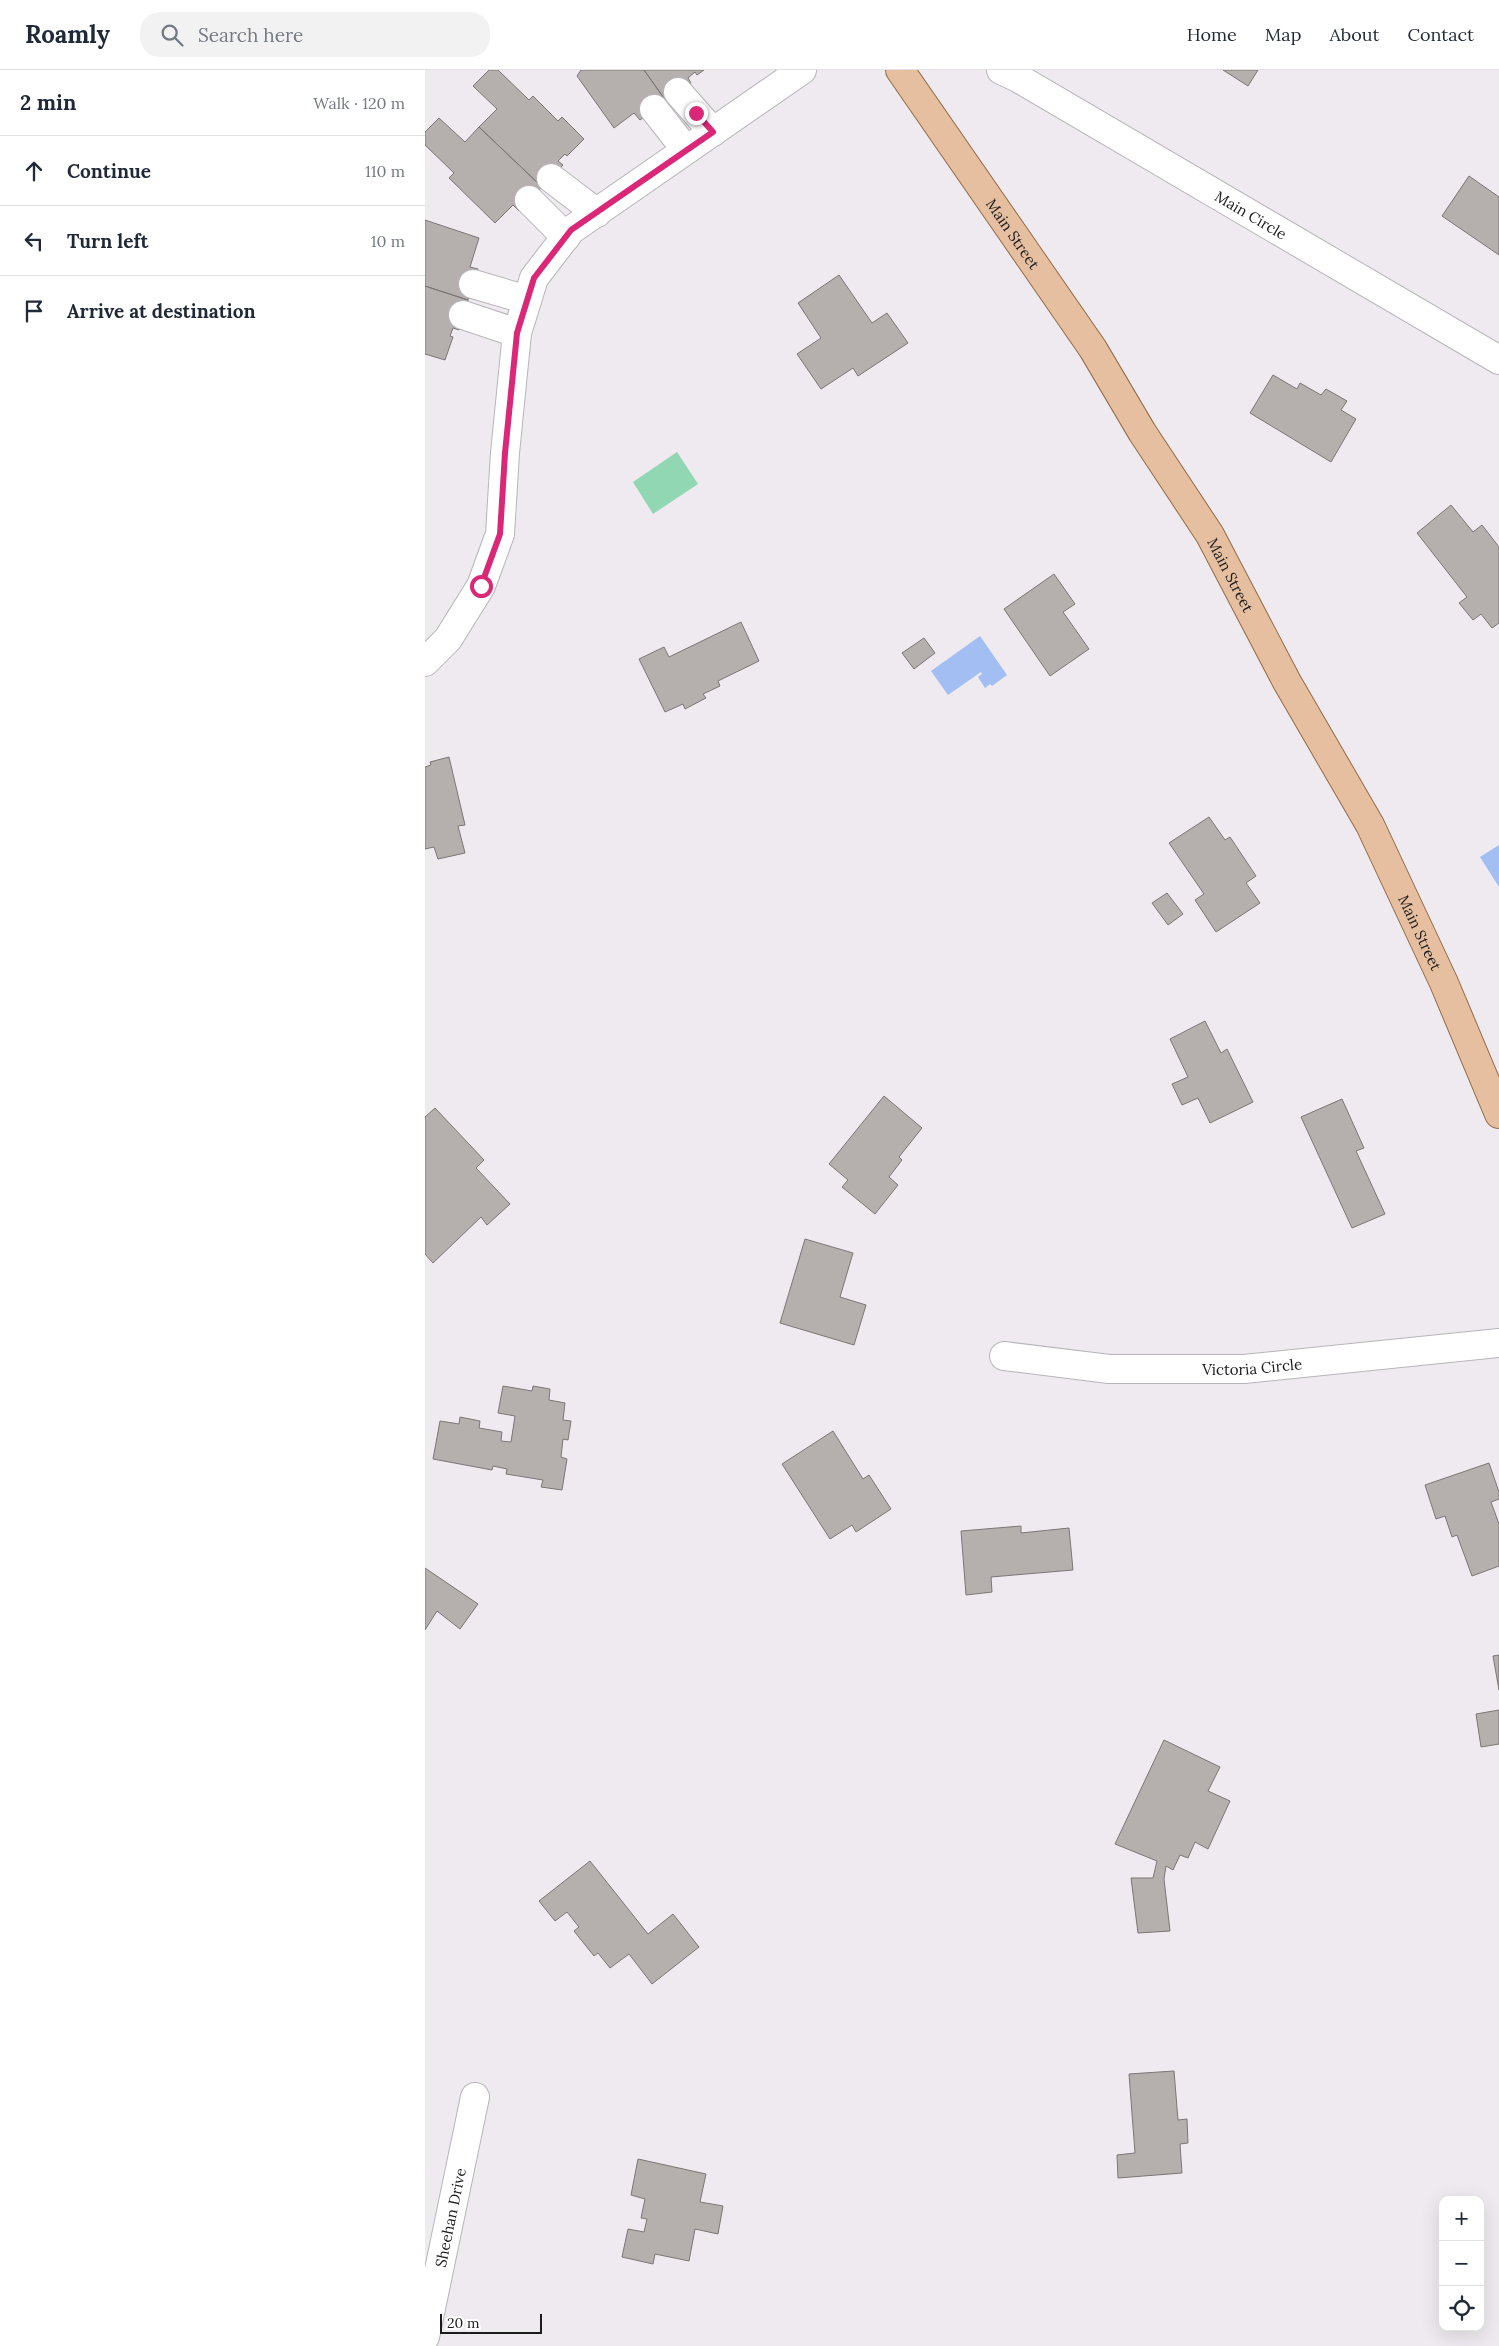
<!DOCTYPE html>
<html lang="en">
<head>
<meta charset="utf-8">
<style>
  body { margin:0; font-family:Lora,serif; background:#f2f2f3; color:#1f2937 }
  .controls { position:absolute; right:15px; bottom:15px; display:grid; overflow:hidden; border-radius:10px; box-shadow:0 5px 20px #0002 }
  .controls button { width:45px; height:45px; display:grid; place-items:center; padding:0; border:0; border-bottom:1px solid #e0e1e3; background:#fff; color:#1f2937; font:25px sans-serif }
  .scale { position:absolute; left:15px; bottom:12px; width:102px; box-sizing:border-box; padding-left:5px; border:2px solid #1d1c1d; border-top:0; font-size:14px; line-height:18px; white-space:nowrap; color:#1d1c1d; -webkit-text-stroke:4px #fff; paint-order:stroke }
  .stop { position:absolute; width:15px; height:15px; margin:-11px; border:4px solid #db2777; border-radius:50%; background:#fff }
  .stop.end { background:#db2777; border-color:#fff; box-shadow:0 1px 5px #0008 }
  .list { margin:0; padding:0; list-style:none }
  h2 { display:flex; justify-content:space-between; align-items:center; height:65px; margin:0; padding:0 20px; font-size:21px }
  h2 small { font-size:16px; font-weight:400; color:#747a83 }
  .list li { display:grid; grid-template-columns:32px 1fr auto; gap:15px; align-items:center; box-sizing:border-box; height:70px; padding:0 20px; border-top:1px solid #e0e1e3 }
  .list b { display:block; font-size:19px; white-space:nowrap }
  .list em { font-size:16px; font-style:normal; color:#747a83 }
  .icon { flex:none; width:28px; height:28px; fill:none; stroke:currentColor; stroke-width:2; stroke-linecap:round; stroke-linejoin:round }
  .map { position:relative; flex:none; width:1074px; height:2276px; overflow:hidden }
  header { display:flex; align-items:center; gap:30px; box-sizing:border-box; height:70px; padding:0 25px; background:#fff; border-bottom:1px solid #e0e1e3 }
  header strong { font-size:24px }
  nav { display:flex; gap:28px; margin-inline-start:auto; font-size:18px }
  .search { width:350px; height:45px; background:#f2f2f3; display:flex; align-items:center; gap:12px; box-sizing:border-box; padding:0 18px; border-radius:20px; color:#747a83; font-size:19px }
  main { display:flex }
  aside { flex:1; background:#fff }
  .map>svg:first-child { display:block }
</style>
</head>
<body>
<header>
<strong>Roamly</strong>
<div class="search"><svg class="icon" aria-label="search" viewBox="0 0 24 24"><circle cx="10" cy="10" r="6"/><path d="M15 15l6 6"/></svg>Search here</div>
<nav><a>Home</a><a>Map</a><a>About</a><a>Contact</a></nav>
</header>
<main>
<aside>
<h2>2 min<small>Walk · 120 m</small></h2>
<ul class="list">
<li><svg class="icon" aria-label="ahead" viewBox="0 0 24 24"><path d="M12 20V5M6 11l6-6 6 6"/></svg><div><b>Continue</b></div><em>110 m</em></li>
<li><svg class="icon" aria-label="left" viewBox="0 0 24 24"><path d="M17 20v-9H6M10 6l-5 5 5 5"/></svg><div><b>Turn left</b></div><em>10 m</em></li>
<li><svg class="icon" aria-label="arrive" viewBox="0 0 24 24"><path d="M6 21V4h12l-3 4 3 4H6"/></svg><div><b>Arrive at destination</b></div></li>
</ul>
</aside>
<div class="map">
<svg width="1074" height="2276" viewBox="0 0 1074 2276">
  <rect width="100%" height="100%" fill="#eeeaef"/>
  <!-- green -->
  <path fill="#91d7b4" d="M252,382l21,32 -45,30 -20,-32z"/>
  <!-- water -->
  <path fill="#a2bef2" d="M555,566l27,39 -15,11 -2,-2 -5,4 -7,-11 4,-3 -1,-2 -33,23 -17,-24z
    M1074,775v42l-19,-30z"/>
  <!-- building -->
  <path fill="#b5afae" stroke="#7c7675" d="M64,0h9l31,30 4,-4 25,25 4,-4 22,22 -17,17 -2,-2 -7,7 5,4 -21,22 -63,-60 18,-18 -24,-23z
    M156,0h63l22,31 -26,19 -6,-7 -20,15 -37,-52z
    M219,0h60l-7,5 -2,-3 -7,6 3,5 -25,18z
    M798,0h35l-10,16z
    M14,48l26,24 14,-15 63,60 -23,24 -6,-6 -18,18 -46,-45 5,-5 -29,-28v-13z
    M1044,106l30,21v58l-57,-39z
    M0,150l54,18 -9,29 8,2 -10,31 -43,-14z
    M414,205l33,48 15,-10 21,30 -50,33 -5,-8 -32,21 -24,-35 24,-16 -23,-35z
    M0,216l43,14 -9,30 -6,-2 -3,8 3,1 -8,23 -20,-6z
    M848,305l24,14 3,-6 21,12 5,-6 21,12 -6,9 15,9 -25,43 -81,-49z
    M1026,435l22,27 9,-7 17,22v76l-7,5 -11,-14 -8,6 -14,-17 8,-6 -50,-64z
    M629,504l21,30 -12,8 26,37 -39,27 -46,-67z
    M316,552l18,39 -41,20 2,5 -17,8 3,4 -21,11 -2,-5 -18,8 -26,-53 25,-12 5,10z
    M499,568l11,15 -21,16 -12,-16z
    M24,687l16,68 -7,1 7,27 -27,6 -4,-12 -9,2v-82l6,-2 -1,-3z
    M784,747l16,23 5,-3 26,39 -10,7 14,20 -44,29 -21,-32 9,-6 -35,-51z
    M742,823l16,21 -15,11 -16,-22z
    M780,951l16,32 6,-4 26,53 -43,21 -12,-25 -16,7 -10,-21 16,-7 -18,-38z
    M459,1026l38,32 -23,29 3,3 -13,17 9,8 -23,29 -33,-27 6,-7 -19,-16z
    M917,1029l22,49 -8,3 29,63 -33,14 -51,-111z
    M10,1038l49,52 -8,8 34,36 -23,21 -6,-8 -48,46 -8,-9v-137z
    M380,1169l48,14 -13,44 26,8 -12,40 -74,-22z
    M78,1316l29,5 1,-5 17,3 -1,11 16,3 -2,17 8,1 -3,19 -5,-1 -2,18 6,2 -5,31 -21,-3 2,-7 -37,-6 1,-5 -14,-3 -1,4 -59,-11 7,-38 19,3 1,-7 20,4 -1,7 23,4 -1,9 10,1 4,-26 -17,-3z
    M408,1361l30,48 6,-4 22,34 -35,23 -4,-7 -22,14 -48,-75z
    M1064,1393l10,29v7l-8,3 8,22v42l-27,10 -15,-41 -5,2 -7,-21 -9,3 -11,-34z
    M596,1456v7l48,-5 4,42 -82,7 1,15 -26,3 -5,-64z
    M0,1498l53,36 -18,25 -23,-18 -12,19z
    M1074,1585v35l-6,-34z
    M1074,1640v34l-18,3 -5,-33z
    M739,1670l56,27 -12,24 22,10 -22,48 -13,-7 -7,16 -8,-3 -7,15 -7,-4 -2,13 6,52 -32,2 -7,-55h22l4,-17 -42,-17z
    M165,1791l58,73 25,-20 26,33 -47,37 -23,-30 -19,14 -12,-15 -4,3 -20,-25 5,-4 -12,-15 -12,9 -16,-20z
    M749,2001l4,49 9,-1 1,24 -8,1 2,29 -64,5 -1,-23 18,-2 -6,-79z
    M213,2089l68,15 -6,28 23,4 -5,28 -23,-5 -6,32 -34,-7 -2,10 -31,-7 6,-28 16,3 3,-13 -6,-1 4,-19 -14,-4z"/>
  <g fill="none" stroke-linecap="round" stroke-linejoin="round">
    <defs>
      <g id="minor">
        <path id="s1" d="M576,0l17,8 481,282"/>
        <path d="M253,22l35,40"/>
        <path d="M229,39l32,41"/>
        <path d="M126,108l46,35"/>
        <path d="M104,130l37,37"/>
        <path d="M48,214l54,16"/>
        <path d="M38,245l54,18"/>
        <path d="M0,592l23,-23 33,-53 19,-52 5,-81 12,-120 17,-55 37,-48 231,-160"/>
        <path id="s2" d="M579,1286l105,13h135l255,-26"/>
        <path id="s3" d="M0,2267l50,-240"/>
      </g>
      <g id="major">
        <path id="s4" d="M475,0l193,279 49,83 68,103 77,147 83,143 74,158 55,131"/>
      </g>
    </defs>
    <!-- minor casing -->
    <use href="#minor" stroke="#b8b4b9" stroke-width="30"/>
    <!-- major casing -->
    <use href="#major" stroke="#936b48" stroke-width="30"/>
    <!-- minor -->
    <use href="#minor" stroke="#fff" stroke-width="28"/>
    <!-- major -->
    <use href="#major" stroke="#e5bf9f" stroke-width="28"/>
  </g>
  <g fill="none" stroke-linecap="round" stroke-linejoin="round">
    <!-- route -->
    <path stroke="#db2777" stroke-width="6" d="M56,516l19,-52 5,-81 12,-120 17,-55 37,-48 142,-98 -17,-19"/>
  </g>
  <g text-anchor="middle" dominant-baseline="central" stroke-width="4" stroke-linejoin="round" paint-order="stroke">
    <!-- street labels -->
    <g font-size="15" fill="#1d1c1d" stroke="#fff">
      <text stroke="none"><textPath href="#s1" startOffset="289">Main Circle</textPath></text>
      <text stroke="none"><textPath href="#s4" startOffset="199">Main Street</textPath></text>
      <text stroke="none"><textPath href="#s4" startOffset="604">Main Street</textPath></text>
      <text stroke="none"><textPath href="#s4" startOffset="1009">Main Street</textPath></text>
      <text stroke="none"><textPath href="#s2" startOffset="249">Victoria Circle</textPath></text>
      <text stroke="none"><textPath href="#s3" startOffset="122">Sheehan Drive</textPath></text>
    </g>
  </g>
</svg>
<div class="controls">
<button>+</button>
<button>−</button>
<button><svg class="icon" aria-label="locate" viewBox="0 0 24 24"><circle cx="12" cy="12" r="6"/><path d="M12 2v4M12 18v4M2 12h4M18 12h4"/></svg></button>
</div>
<div class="scale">20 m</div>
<div class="stop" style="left:56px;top:516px"></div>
<div class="stop end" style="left:271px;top:43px"></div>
</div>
</main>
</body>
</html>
